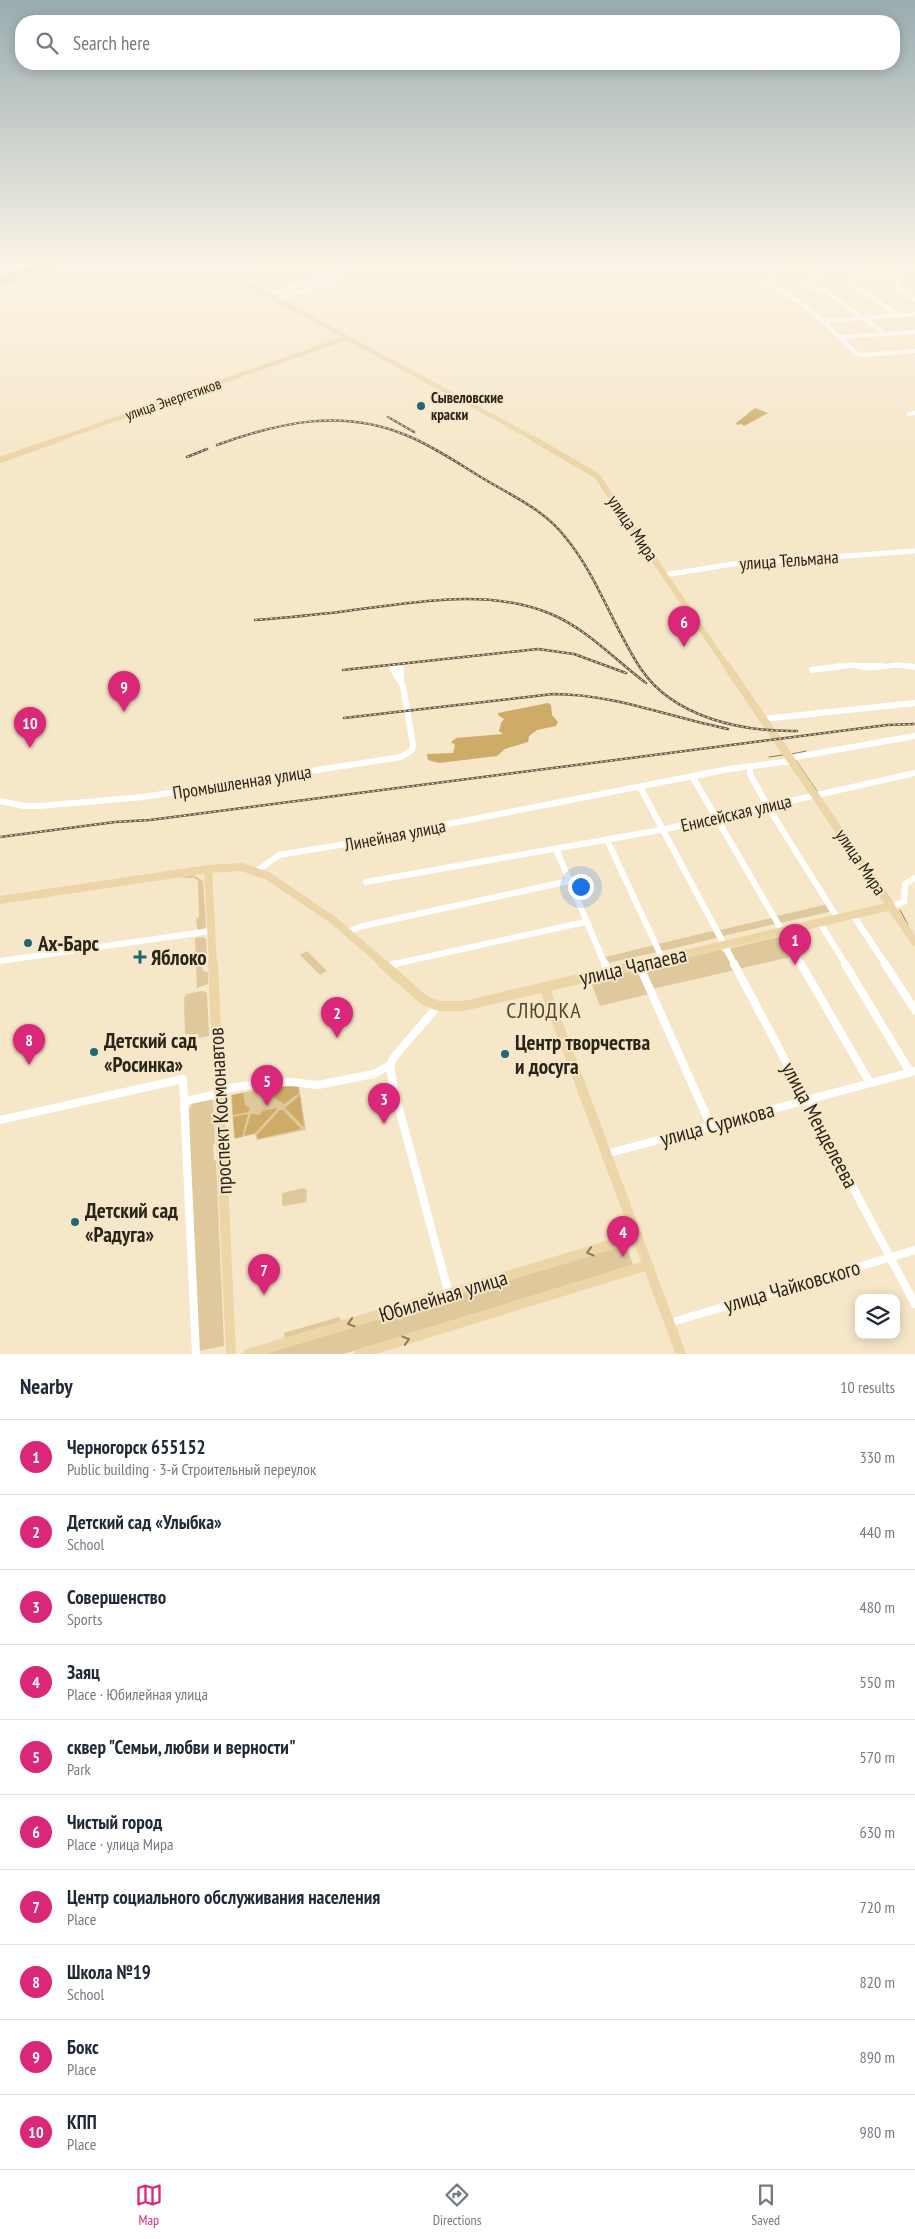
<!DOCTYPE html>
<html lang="en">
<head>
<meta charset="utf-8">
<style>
  body { margin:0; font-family:"PT Sans Narrow",sans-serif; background:#f6f6f7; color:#1f2937 }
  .controls { position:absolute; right:15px; bottom:15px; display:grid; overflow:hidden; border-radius:10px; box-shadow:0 2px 12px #0003 }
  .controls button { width:45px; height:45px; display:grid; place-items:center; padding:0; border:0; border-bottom:1px solid #e0e1e3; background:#fff; color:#1f2937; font:25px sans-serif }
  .you { position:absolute; left:580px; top:886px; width:18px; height:18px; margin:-12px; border:4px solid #fff; border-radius:50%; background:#1a73e8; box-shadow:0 0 0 8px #1a73e833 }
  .badge { display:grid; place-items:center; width:32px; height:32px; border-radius:50%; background:#db2777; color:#fff; font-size:16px; font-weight:700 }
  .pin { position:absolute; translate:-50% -41px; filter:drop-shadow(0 1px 2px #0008) }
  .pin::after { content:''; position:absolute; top:26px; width:18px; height:15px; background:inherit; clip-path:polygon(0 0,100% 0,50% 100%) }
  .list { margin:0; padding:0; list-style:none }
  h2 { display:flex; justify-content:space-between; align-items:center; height:65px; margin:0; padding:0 20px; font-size:21px }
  h2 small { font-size:16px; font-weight:400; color:#747a83 }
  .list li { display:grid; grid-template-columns:32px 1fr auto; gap:15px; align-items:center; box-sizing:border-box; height:75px; padding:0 20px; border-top:1px solid #e0e1e3 }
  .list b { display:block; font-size:19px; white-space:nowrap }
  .list p { margin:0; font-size:16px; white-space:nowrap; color:#747a83 }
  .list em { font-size:16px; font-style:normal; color:#747a83 }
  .icon { flex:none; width:28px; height:28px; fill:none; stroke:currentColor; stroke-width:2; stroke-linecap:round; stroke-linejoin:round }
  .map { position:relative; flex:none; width:915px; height:1354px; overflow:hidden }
  .search { position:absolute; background:#fff; box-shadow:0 2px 12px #0003; left:15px; right:15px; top:15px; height:55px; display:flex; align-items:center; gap:12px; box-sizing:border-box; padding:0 18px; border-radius:20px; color:#747a83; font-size:19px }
  .sheet { height:815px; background:#fff }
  nav { display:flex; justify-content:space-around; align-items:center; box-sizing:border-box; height:70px; border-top:1px solid #e0e1e3; background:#fff; font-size:14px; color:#747a83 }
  nav a { display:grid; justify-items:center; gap:2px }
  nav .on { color:#db2777 }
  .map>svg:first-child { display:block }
</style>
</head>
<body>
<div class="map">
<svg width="915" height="1354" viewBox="0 0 915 1354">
  <rect width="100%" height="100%" fill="#f6e7c9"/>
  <!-- green -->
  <path fill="#dfc89b" d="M192,874l11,7 3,45 -2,3 -5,1 -2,-2 -1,-9 3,-2 -1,-36 -3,-3h-13z
    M828,904l5,7 -53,12 -3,-7z
    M772,918l3,6 -52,12 -3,-6z
    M713,931l4,7 -55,13 -4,-7z
    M203,937l3,2 1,20 -5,2 1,10 5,1v12l-11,4 -2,-50z
    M778,937l5,2 11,17 -55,13 -9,-19 2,-2z
    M654,945l3,7 -49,11 -2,-6z
    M720,950l4,2 11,18 -83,19 -7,-18 1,-4z
    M307,951l20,20 -7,4 -20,-20z
    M627,972l12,2 10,20 -49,12 -8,-21 4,-5z
    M203,991l4,2 2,43 -10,2 -1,-4h-13l-1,-36 2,-4z
    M290,1084l9,2 7,44 -49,10 -2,-6 -21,5 -3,-44z
    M211,1099l2,1 2,42 -2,4 1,14 2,1 8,185 -25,5 -10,-241 4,-8z
    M304,1188l3,2 -1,12 -22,4 -2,-1v-12z
    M626,1244l7,21 -290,89h-78z
    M339,1317l3,5 -57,17 -1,-6z"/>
  <!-- forest -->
  <path fill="#ceab66" d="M755,408l13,5 -24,13 -3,-2 -4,1 -1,-2z
    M548,703l3,2 1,10 6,7 -2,4 -19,4 -8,6 -1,6 -23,7 -8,7 -58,7 -11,-3 -1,-6 26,-1 2,-8 -4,-3 5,-4 47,-4 -4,-3 2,-8 3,-4 -6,-4v-2z
    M289,1085l9,2 1,6 -15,11 -23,-14 4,-2z
    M243,1093l2,12 5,3 -2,4 -15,3 -1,-20z
    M300,1095l4,32 -19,-19z
    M278,1108l-23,25 -11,3 7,-22 9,1 2,-4z
    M280,1110h3l18,19 -43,10 -1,-4z
    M248,1114l-6,23 -7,1 -2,-21z"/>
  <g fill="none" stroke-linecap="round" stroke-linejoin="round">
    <!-- stream -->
    <path stroke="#947a47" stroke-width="1" d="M792,754l14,-3
      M769,757l14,-2
      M795,759l22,32
      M866,863l26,39
      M900,910l8,15"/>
    <!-- canal -->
    <path stroke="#c29f5b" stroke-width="2.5" d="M0,277l45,-12"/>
    <!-- minor-far3 -->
    <path stroke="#fff" stroke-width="4" d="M754,265l24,5
      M782,265l-16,17 1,2c36,15 61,42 89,69l6,2 53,-4
      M824,265l-18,21 20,5 59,43
      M827,265l71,14
      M865,265l-15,21 23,11 24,18
      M907,265l-9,14 -1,6 18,15
      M268,295l93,-30
      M277,300l64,-23 -8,-1
      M823,321l92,-7
      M840,337l75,-5
      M909,414l6,-1"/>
    <!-- minor-far2 -->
    <path stroke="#fff" stroke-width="5" d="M664,575l69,-11 182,-13
      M393,668h5
      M831,668l22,-3 13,3
      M870,668l27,-3 18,2"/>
    <!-- minor-far1 -->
    <path stroke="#fff" stroke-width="6" d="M860,666h22
      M910,666l5,1
      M812,670l29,-4
      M763,719l152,-16
      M790,758l125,-22
      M750,766v8l18,33 70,112
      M692,776l110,189
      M640,787l95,178
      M0,801l24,5h16l103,-9 258,-40 11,-7 1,-5 -10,-59 -11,-18 9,1v12
      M607,840l56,120
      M556,849l49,116
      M257,871l22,-16 67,-11 383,-75 63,-8
      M366,882l295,-52 254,-57
      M891,906l13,-4 1,-18 10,-6
      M853,915l33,50
      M820,923l26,42
      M347,932l16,-6 206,-45
      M0,961l211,-30
      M390,965l195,-43"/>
    <!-- minor -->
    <path stroke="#fff" stroke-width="8" d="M605,964l3,8
      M734,964l181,340
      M801,964l69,119
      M845,964l65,108
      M885,964l30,46
      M639,965l72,161
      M387,968l8,-4
      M390,1065l4,25 55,204
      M218,1090l44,-7 29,-1 27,3 56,-11 16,-9 4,-8 44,-51
      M185,1101l33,-7
      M0,1120l183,-41 13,275
      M606,1154l309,-83
      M669,1323l246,-73"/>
    <!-- major-far3 -->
    <path stroke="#ecd5a7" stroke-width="4.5" d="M213,265l323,175
      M56,440l290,-102"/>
    <!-- major-far2 -->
    <path stroke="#ecd5a7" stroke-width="6" d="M534,439l63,37 131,192
      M0,460l60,-21"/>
    <!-- major-far1 -->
    <path stroke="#ecd5a7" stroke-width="8" d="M727,666l188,276
      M208,869l5,96
      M0,900l208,-31 34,-2 26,9 65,44 52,45
      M637,965l254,-59"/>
    <!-- major -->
    <path stroke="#ecd5a7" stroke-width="10" d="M213,964l18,390
      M383,964l41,36 14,6h26l179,-42
      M544,987l137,367
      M248,1354l389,-117
      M359,1354l289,-89"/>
    <!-- highway -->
    <path stroke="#e0b96d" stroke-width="5" d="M0,282l65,-17"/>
    <defs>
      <path id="rail" d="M388,417l26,15
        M217,445c63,-23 127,-37 191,-9 27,11 51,28 76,43 30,18 61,31 82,59 32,39 47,89 75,131 33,49 102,63 156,62
        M187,457l20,-8
        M255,620c33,-3 66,-5 98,-10 65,-8 136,-22 198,4 36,15 64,46 95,69
        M343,670l195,-21 36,5 52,19
        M344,718l209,-24c61,0 116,23 175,35
        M0,837l115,-15 35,-2 737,-95 28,-1"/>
    </defs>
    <!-- rail casing -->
    <use href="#rail" stroke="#665d4c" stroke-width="2.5"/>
    <!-- rail -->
    <use href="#rail" stroke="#f6e7c9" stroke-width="1" stroke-dasharray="2.5" stroke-linecap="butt"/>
  </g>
  <!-- one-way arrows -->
  <defs><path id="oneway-chevron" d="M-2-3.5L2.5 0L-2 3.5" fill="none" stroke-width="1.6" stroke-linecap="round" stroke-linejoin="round" transform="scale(1.25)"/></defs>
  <g stroke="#8b7c60">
    <use href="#oneway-chevron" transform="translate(590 1252) rotate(163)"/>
    <use href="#oneway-chevron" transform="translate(351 1323) rotate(163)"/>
    <use href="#oneway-chevron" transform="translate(406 1340) rotate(-17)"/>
  </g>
  <!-- sky -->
  <linearGradient id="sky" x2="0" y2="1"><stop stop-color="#99acb0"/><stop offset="0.58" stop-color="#fbf4e7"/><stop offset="1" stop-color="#fbf4e7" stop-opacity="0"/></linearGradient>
  <rect width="915" height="455" fill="url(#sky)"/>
  <!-- markers -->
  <g fill="#1e6873" stroke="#f6e7c9" stroke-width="2">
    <circle cx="421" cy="406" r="5"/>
    <circle cx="28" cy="943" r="5"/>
    <path d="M137.5 949.5h5v5h5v5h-5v5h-5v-5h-5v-5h5z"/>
    <circle cx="94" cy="1052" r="5"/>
    <circle cx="505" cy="1054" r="5"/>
    <circle cx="75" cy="1222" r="5"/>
  </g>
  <g text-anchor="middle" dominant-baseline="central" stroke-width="4" stroke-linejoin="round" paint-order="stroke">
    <!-- far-poi labels -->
    <g font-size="15" font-weight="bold" fill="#2a2419" stroke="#f6e7c9" text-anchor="start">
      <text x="431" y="397">Сывеловские<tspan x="431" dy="17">краски</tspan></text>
    </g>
    <!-- far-street labels -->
    <g font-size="15" fill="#2a2419" stroke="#f6e7c9">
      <text transform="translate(173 399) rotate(-19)">улица Энергетиков</text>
    </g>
    <!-- street labels -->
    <g font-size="18" fill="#2a2419" stroke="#f6e7c9">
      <text transform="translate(633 528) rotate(56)">улица Мира</text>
      <text transform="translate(789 560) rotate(-4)">улица Тельмана</text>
      <text transform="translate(242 782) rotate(-9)">Промышленная улица</text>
      <text transform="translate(736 813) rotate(-13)">Енисейская улица</text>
      <text transform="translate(395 835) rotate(-11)">Линейная улица</text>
      <text transform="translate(861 862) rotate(56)">улица Мира</text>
    </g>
    <!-- near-poi labels -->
    <g font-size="21" font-weight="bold" fill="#2a2419" stroke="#f6e7c9" text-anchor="start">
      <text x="38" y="943">Ах-Барс</text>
      <text x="151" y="957">Яблоко</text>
      <text x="104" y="1040">Детский сад<tspan x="104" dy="24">«Росинка»</tspan></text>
      <text x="515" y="1042">Центр творчества<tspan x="515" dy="24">и досуга</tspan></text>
      <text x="85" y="1210">Детский сад<tspan x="85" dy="24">«Радуга»</tspan></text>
    </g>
    <!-- near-street labels -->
    <g font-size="21" fill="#2a2419" stroke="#f6e7c9">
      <text transform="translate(633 966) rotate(-13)">улица Чапаева</text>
      <text transform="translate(220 1111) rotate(-93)">проспект Космонавтов</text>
      <text transform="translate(717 1124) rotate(-15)">улица Сурикова</text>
      <text transform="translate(820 1125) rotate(62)">улица Менделеева</text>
      <text transform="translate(792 1286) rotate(-16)">улица Чайковского</text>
      <text transform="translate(443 1296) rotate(-17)">Юбилейная улица</text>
    </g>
    <!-- near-neighbourhood labels -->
    <g font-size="22" letter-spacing="1" fill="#54472e" stroke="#f6e7c9">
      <text x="544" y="1010">СЛЮДКА</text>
    </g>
  </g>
</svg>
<div class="controls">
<button><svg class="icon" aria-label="layers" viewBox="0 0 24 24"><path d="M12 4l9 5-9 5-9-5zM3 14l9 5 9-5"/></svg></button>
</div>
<div class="you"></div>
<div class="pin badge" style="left:795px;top:965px">1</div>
<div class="pin badge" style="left:337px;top:1038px">2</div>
<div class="pin badge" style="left:384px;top:1124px">3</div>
<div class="pin badge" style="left:623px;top:1257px">4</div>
<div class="pin badge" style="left:267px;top:1106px">5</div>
<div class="pin badge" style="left:684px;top:647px">6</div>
<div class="pin badge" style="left:264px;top:1295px">7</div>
<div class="pin badge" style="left:29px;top:1065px">8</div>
<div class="pin badge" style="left:124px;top:712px">9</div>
<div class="pin badge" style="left:30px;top:748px">10</div>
<div class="search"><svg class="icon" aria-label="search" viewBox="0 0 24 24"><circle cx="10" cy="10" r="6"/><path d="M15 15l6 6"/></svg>Search here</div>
</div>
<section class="sheet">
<h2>Nearby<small>10 results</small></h2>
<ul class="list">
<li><span class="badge">1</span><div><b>Черногорск 655152</b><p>Public building · 3-й Строительный переулок</p></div><em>330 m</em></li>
<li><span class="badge">2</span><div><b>Детский сад «Улыбка»</b><p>School</p></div><em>440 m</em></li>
<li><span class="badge">3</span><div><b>Совершенство</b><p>Sports</p></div><em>480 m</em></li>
<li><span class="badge">4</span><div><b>Заяц</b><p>Place · Юбилейная улица</p></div><em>550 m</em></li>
<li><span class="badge">5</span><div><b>сквер &quot;Семьи, любви и верности&quot;</b><p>Park</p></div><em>570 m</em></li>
<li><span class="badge">6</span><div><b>Чистый город</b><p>Place · улица Мира</p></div><em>630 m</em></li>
<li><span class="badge">7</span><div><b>Центр социального обслуживания населения</b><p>Place</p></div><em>720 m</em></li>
<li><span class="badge">8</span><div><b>Школа №19</b><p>School</p></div><em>820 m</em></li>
<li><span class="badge">9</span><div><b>Бокс</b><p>Place</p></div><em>890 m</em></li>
<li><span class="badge">10</span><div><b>КПП</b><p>Place</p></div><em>980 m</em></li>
</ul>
</section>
<nav>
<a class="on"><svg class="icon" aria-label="map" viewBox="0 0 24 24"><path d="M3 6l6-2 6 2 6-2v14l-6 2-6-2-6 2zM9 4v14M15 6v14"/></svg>Map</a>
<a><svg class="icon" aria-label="directions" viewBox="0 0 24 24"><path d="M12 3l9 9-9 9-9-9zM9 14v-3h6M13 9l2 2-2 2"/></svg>Directions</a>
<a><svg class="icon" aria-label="saved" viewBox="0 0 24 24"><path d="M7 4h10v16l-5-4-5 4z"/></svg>Saved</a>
</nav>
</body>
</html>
